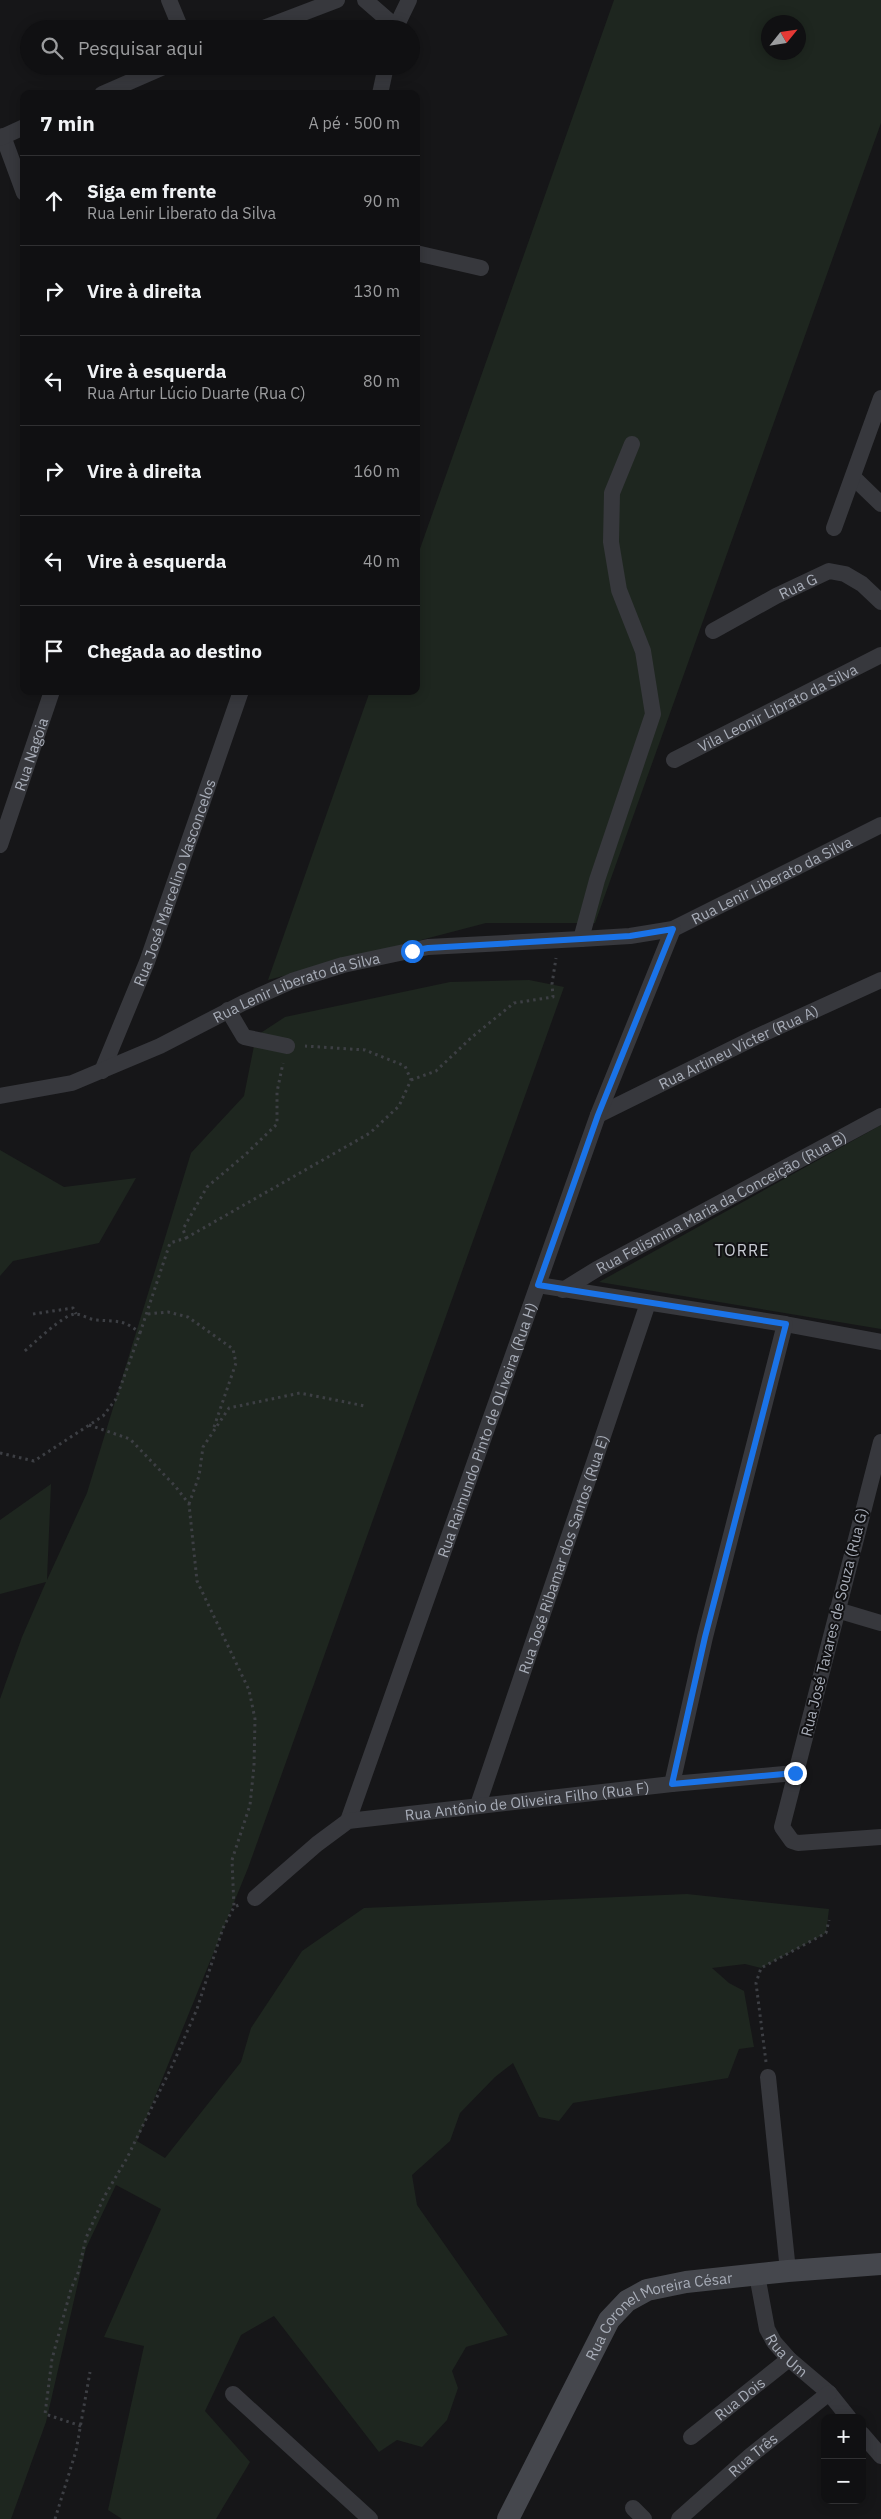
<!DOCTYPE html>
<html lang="pt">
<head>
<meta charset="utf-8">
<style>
  body { margin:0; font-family:"IBM Plex Sans",sans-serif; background:#19191b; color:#f1f3f6 }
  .controls { position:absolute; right:15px; bottom:15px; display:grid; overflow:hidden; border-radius:10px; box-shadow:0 2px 12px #0003 }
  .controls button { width:45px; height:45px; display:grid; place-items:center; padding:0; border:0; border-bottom:1px solid #303032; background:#101012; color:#f1f3f6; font:25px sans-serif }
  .compass { position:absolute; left:761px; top:15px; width:45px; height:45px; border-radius:50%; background:#101012; box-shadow:0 2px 12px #0003; rotate:60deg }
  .stop { position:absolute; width:15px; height:15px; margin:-11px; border:4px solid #1a73e8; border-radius:50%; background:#fff }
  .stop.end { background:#1a73e8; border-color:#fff; box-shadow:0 1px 5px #0008 }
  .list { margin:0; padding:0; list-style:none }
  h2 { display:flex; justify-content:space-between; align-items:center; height:65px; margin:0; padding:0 20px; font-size:21px }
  h2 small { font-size:16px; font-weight:400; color:#9c9d9f }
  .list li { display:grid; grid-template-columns:32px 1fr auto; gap:15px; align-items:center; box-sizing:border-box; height:90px; padding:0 20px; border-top:1px solid #303032 }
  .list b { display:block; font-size:19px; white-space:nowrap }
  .list p { margin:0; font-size:16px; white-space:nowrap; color:#9c9d9f }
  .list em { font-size:16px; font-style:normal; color:#9c9d9f }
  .icon { flex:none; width:28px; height:28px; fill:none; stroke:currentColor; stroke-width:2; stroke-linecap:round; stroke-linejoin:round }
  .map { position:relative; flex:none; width:881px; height:2519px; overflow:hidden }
  .search { position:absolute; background:#101012; box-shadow:0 2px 12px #0003; left:20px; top:20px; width:400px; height:55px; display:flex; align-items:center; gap:12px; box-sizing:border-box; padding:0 18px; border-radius:28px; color:#9c9d9f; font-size:19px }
  .panel { position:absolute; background:#101012; box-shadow:0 2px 12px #0003; left:20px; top:90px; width:400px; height:605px; border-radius:10px }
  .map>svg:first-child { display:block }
</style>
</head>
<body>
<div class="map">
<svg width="881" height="2519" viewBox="0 0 881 2519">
  <rect width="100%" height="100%" fill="#161618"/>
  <!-- green -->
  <path fill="#1e261f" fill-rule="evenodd" d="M614,0h267v123l-286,800h-109l-218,57 102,-289h46v-131zM768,22h30v30h-30z
    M529,980l35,7 -316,881 -111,273 28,17 76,-96 10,-34 51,-77 62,-43 323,-14 142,15 -3,24 -65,35 -16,-4 -33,4 17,15 15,8 10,56 -15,2 -11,29 -155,25 -14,18 -20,-4 -26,-54 -18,14 -35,36 -10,28 -38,34 5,30 91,130 -42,12 -14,24 6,17 -11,32 -25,27 -25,-7 -18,12 -105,-136 -33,19 -36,76 45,51 -34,57h-94l-14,-9 36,-164 -40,-9 57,-128 -45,-24 -30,63 -40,174 -35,97h-11v-820l22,-62 24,-55 -46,12v-74l51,-36 -4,96 40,-87 104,-340 53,-57 12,-60 29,-19 165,-35z
    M881,1125v204l-282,-47z
    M0,1150l64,37 72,-9 -37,65 -86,18 -13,15z"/>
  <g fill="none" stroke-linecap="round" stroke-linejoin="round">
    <!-- path -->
    <path stroke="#3d3f44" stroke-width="3" stroke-dasharray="2.5 4" stroke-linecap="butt" d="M411,1080l25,-9 36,-34 42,-34 39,-6 -1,-13 4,-26
      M186,1238l184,-105 29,-27 12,-26 -6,-14 -40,-16 -60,-4
      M33,1314l40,-6 3,6
      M148,1314l20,-2 20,5 45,32 3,14 -22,64
      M140,1333l30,-90 16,-5 -3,-9 24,-42 39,-33 31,-30v-32l6,-29
      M89,1425l41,14 45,47 14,18 8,77 52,109 6,29 -1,47 -4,39 -18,55 2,47
      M0,1453l34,8 69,-45 13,-17 24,-66c-17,-14 -22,-11 -43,-13 -7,0 -15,-6 -22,-6 -13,1 -41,30 -53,39
      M189,1504l10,-28 4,-29 26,-39 71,-15 65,13
      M766,2062l-10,-79 5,-15 65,-35 3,-13
      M81,2426l-36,-12 7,-55 19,-70 7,-16 8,-35 18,-41 23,-39 46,-94 24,-55 26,-81 11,-21 5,-2
      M55,2519l21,-68 14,-79"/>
    <!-- street -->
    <g stroke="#37383d" stroke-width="16">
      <path d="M169,0l12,29"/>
      <path d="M365,0l31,27"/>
      <path d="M261,29l76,-29"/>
      <path d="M395,29l14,-29"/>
      <path d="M102,94l64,-28"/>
      <path d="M380,94l6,-28"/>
      <path d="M3,136l21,57"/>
      <path d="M0,138l24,-11"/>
      <path d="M416,253l65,15"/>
      <path d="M853,477l28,27"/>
      <path d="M834,528l47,-130"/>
      <path id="s1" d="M713,631l63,-35 53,-25 16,3 17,10 19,18"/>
      <path id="s2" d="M674,760l207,-105"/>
      <path id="s3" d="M0,845l52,-154"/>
      <path d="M581,939l16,-59 56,-166 -10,-63 -24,-61 -8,-48 1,-49 20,-49"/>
      <path d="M228,1010l16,27 43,9"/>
      <path id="s4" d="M102,1071l45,-109 94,-271"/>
      <path id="s5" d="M0,1096l72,-13 88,-37 83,-43 49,-22 51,-16 85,-18 153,-8 49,-3 43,-7 208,-104"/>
      <path id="s6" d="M598,1115l158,-78 125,-57"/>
      <path d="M538,1285l247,39 96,18"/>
      <path id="s7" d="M563,1290l34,-21 284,-153"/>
      <path d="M881,1442l-99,385 10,14 6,2 83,-6"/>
      <path d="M837,1610l44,13"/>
      <path d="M672,1784l33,-147 80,-313"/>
      <path id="s8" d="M478,1805l170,-502"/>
      <path id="s9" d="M348,1821l250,-706 75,-186"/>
      <path id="s10" d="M255,1898l62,-54 31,-23 324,-37 123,-11"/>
      <path d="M768,2077l20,194"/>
      <path id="s11" d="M757,2275l10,54 7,13 15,17 40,34 20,25"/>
      <path d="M233,2394l137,125"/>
      <path d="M862,2434l19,22"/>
      <path id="s12" d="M691,2437l98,-78"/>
      <path d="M633,2508l11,11"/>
      <path id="s13" d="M679,2519l71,-63 79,-63"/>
    </g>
    <!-- secondary -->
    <path stroke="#45474d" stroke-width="22" id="s14" d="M508,2519l101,-199 18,-19 20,-11 39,-8 102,-11 93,-7"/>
  </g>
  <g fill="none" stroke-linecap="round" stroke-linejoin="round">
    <!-- route -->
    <path stroke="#1a73e8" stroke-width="6" d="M412,951l16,-3 153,-9 49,-3 43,-7 -75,186 -60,170 248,39 -81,313 -33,147 123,-11"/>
  </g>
  <g text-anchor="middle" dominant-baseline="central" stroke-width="4" stroke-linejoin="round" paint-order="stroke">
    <!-- street labels -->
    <g font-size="15" fill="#a8adb8" stroke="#111113">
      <text stroke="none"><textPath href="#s1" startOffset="96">Rua G</textPath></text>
      <text stroke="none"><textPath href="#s2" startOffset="116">Vila Leonir Librato da Silva</textPath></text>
      <text stroke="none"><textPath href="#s3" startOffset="96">Rua Nagoia</textPath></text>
      <text stroke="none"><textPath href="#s5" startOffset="812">Rua Lenir Liberato da Silva</textPath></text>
      <text stroke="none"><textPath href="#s4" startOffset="202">Rua José Marcelino Vasconcelos</textPath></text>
      <text stroke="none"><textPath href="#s5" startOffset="318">Rua Lenir Liberato da Silva</textPath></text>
      <text stroke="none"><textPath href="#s6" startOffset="156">Rua Artineu Victer (Rua A)</textPath></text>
      <text stroke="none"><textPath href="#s7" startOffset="181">Rua Felismina Maria da Conceição (Rua B)</textPath></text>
      <text stroke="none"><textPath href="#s9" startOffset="415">Rua Raimundo Pinto de OLiveira (Rua H)</textPath></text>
      <text stroke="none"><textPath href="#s8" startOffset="265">Rua José Ribamar dos Santos (Rua E)</textPath></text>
      <text transform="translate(834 1622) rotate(-76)">Rua José Tavares de Souza (Rua G)</text>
      <text stroke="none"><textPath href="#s10" startOffset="301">Rua Antônio de Oliveira Filho (Rua F)</textPath></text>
      <text stroke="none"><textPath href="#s14" startOffset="269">Rua Coronel Moreira César</textPath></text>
      <text stroke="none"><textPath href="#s11" startOffset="88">Rua Um</textPath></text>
      <text stroke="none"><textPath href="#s12" startOffset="62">Rua Dois</textPath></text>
      <text stroke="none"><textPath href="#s13" startOffset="98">Rua Três</textPath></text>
    </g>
    <!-- neighbourhood labels -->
    <g font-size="16" letter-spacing="1" fill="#c9ccd4" stroke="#111113">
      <text x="742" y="1250">TORRE</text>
    </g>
  </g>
</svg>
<div class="controls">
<button>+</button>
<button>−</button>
</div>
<svg class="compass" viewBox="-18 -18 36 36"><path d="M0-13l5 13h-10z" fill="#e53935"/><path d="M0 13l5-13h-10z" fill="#9c9d9f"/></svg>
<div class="stop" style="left:412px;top:951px"></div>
<div class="stop end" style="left:795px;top:1773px"></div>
<div class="search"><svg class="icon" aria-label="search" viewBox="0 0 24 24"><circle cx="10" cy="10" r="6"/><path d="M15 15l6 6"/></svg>Pesquisar aqui</div>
<section class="panel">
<h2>7 min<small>A pé · 500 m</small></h2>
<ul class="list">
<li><svg class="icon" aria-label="ahead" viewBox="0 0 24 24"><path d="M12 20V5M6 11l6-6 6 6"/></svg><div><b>Siga em frente</b><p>Rua Lenir Liberato da Silva</p></div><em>90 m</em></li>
<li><svg class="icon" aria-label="right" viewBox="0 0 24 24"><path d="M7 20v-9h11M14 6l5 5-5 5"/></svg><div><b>Vire à direita</b></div><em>130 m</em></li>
<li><svg class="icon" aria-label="left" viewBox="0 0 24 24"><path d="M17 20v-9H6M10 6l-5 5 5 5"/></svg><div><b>Vire à esquerda</b><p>Rua Artur Lúcio Duarte (Rua C)</p></div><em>80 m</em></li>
<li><svg class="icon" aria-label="right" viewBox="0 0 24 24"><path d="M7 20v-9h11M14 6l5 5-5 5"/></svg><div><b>Vire à direita</b></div><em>160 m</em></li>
<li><svg class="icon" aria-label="left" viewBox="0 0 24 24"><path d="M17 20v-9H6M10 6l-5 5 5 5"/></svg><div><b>Vire à esquerda</b></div><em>40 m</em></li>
<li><svg class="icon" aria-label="arrive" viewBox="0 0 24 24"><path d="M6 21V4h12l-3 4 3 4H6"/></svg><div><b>Chegada ao destino</b></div></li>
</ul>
</section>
</div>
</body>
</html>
